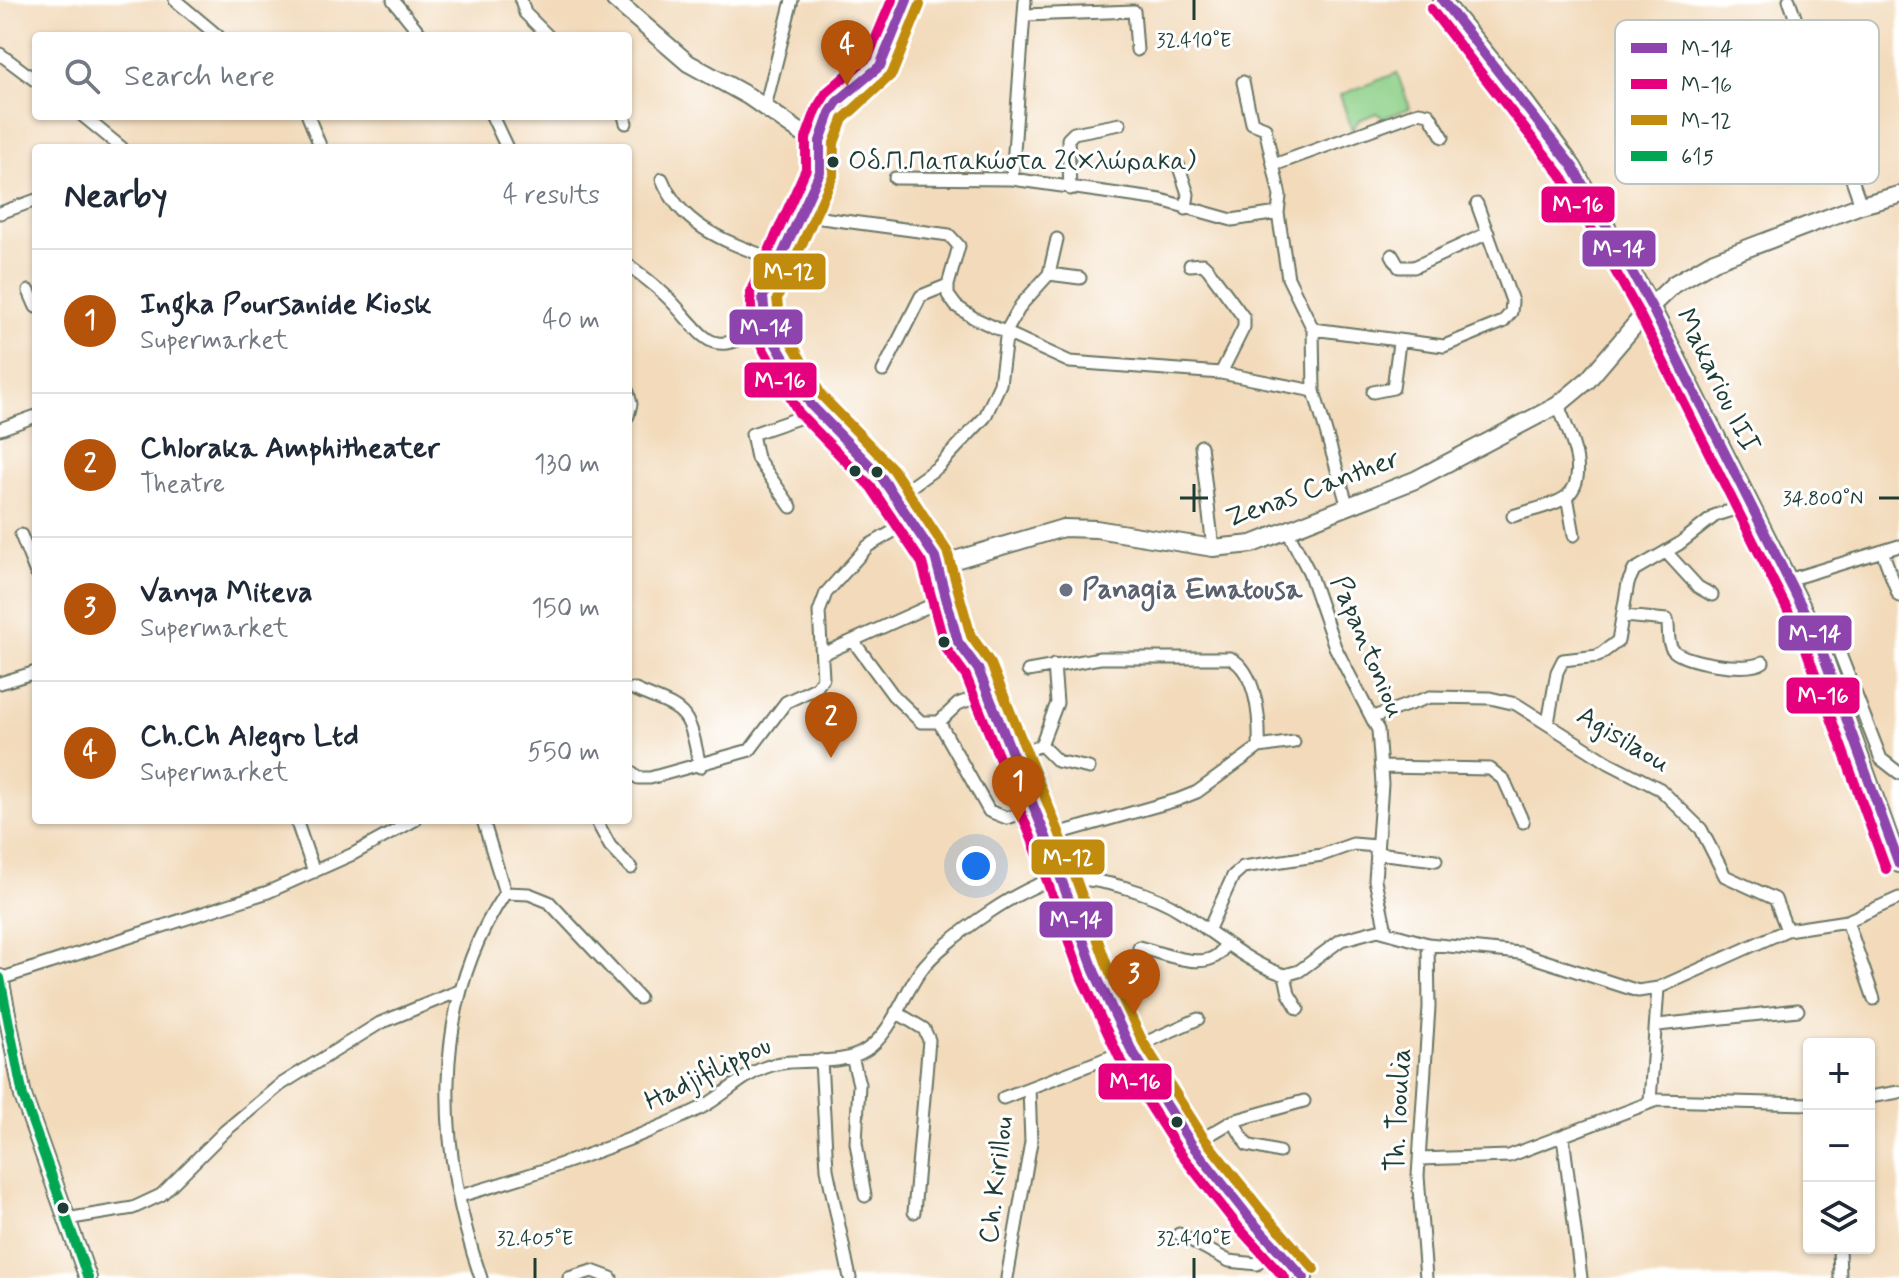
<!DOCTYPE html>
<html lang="en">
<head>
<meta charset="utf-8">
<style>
  body { margin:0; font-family:Mynerve,sans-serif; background:#f2f2f3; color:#1f2937 }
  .controls { position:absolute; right:24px; bottom:24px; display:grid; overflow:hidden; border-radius:8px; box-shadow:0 2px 6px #0004 }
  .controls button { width:72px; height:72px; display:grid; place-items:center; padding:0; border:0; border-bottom:2px solid #e0e1e3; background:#fff; color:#1f2937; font:40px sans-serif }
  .you { position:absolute; left:976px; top:866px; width:28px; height:28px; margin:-20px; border:6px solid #fff; border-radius:50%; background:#1a73e8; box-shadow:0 0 0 12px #1a73e833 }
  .badge { display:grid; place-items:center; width:52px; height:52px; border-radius:50%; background:#b45309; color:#fff; font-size:26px; font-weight:700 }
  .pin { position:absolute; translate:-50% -66px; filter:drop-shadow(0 2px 4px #0008) }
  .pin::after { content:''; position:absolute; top:42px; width:28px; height:24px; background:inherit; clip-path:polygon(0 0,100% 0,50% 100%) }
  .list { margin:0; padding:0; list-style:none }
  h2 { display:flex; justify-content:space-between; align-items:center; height:104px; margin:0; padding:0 32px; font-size:34px }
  h2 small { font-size:26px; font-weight:400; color:#747a83 }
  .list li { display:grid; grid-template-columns:52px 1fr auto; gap:24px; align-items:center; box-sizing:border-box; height:144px; padding:0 32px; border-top:2px solid #e0e1e3 }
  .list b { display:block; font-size:30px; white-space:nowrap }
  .list p { margin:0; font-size:26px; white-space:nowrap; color:#747a83 }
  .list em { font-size:26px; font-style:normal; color:#747a83 }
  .icon { flex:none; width:44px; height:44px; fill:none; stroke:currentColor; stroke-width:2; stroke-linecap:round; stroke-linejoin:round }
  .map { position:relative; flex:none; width:1899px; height:1278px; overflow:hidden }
  .search { position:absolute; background:#fff; box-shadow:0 2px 6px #0004; left:32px; top:32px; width:600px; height:88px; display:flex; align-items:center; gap:20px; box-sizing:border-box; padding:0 28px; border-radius:8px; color:#747a83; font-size:30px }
  .panel { position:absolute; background:#fff; box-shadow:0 2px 6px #0004; left:32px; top:144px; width:600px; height:680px; border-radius:8px }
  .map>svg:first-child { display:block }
</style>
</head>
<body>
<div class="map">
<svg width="1899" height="1278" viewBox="0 0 1899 1278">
  <rect width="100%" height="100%" fill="#fff"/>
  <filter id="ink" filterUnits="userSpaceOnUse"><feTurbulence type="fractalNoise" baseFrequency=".0125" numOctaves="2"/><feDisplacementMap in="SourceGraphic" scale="16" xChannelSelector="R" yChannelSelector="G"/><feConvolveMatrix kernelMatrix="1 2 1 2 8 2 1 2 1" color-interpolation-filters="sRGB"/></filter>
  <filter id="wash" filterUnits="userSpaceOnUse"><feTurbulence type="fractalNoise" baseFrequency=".006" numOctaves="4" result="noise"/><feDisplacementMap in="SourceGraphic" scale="32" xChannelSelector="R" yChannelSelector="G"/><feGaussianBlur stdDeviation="1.8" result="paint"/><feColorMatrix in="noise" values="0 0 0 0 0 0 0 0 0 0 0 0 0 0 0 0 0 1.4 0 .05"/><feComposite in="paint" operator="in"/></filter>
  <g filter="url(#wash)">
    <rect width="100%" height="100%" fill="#f2daba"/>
    <!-- green -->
    <path fill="#8ed088" stroke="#56865e" stroke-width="2" d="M1397,73l13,35 -26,10 -7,-5 -18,7 -7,10 -12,-35z"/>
  </g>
  <g filter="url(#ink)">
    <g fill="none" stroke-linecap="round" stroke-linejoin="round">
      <defs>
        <path id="street" d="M175,0l43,36
          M393,0l29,36
          M521,0l4,13 23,23
          M1789,0l72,205
          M1025,15l109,-4 3,39
          M0,54l36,27
          M1243,82l9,41 13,5 15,68 -2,17 10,65 25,51 1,62 33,113
          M765,107l27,-107
          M83,116l39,32
          M308,116l13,32
          M492,116l15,32
          M624,116l2,7
          M1178,164l10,30 -2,15
          M1274,165l145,-53 10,2 14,23
          M895,178l117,1 149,21 71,20 46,-7
          M662,179c20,50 69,64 115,82
          M1012,179l13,-179
          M1070,189l-2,-50 6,-6 46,-9
          M0,213l36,-13
          M799,215l150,20 10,11 -11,39v10l8,11 18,12 96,44 151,11 93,18
          M1392,255l7,12h15l74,-34
          M628,265c15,11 31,23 44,37 39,42 37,55 94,25
          M1190,265l13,-1 5,5 36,49v9l-23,46
          M1049,274l31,4
          M29,291l7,16
          M1313,329l131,17 59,-24 8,-10 1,-11 -35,-97
          M883,371l38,-75 27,-11
          M628,392l3,12 -3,12
          M1373,392l20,-4 6,-45
          M0,429l36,-13
          M1201,446l12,102
          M1567,496l7,39
          M896,497l42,-30 47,-50 15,-33 7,-54 14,-25 28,-31 8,-35
          M791,507l-34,-49 -5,-24 64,-22
          M1513,516c16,-6 42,-10 54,-20 25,-21 -1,-69 -9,-91
          M1287,530l22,42 26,75 43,83 4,54 -7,96 11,51
          M21,535l15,38
          M1882,551l17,45
          M1666,552l32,35 14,8
          M1791,579l108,-33
          M1624,616l43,4c3,9 -1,22 6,30 12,13 76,22 90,12
          M1837,621l1,28 43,110 18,14
          M854,642l39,53 28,27h18l19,-18 29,-11
          M823,654l124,-56
          M1028,671l72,-13h130c27,14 30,61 29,89
          M0,683l36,-11
          M633,689c55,23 55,18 67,78
          M1373,717l57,-20 60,1 26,6 93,59 51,26 41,40 24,47 50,23 12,31
          M939,722l50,89 18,7 28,-9
          M1548,723l9,-51 6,-12 35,-4 20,-15 10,-58 6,-13 45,-26 37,-29 19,-6 16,2
          M1041,745l16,-42 -3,-38
          M1012,757l29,-12 16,16 32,7
          M1382,767l108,2 14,11 19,42
          M628,770l10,8h12l100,-28 36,-48 30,-14 7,-10 -4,-66 7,-19 42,-47 43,-25
          M296,820l18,52
          M596,820l14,26 21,22
          M1046,837l131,-37 20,-8 62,-45 35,-5
          M1376,853l60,7
          M505,893l24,1 20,8 90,96
          M1847,921l27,78
          M1208,931l25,-55 10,-9 79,-12 31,-11 23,2
          M1139,947c24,6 76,30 86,-4
          M1285,975l4,19 9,15
          M0,979l268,-87 85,-38 62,-34
          M896,1012l28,17 5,11 -15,172
          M1658,1025l140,-15
          M852,1057l7,27 -3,59 9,53
          M821,1060l6,109 23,109
          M1869,1097l30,-5
          M1003,1098l128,-49 67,-30
          M1650,1101l8,-113
          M1233,1121l71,-20
          M1563,1136l18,142
          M1192,1145l41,-24 14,24 32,7
          M1419,1159l90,-3 148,-56 152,4
          M460,1196c79,-23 164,-51 239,-87 24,-12 42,-33 67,-42 31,-12 71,2 100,-17 26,-17 37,-55 55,-80 20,-28 110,-93 145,-92 36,1 86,14 116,34 32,21 66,52 103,63l14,-4 42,-31 37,-10 50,14 92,9 118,38 20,-3 129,-58 60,-9 52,-23
          M66,1219l67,-11 28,-13 64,-64 55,-46 100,-62 79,-32
          M1179,1234l50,27 28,3 17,-17
          M1839,1248l1,30
          M481,1278c-43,-125 -53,-270 24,-385l-22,-73
          M569,1278l23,-7 19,7
          M1007,1278l24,-136 -2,-54
          M1426,1278l-8,-102 11,-169 -1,-63"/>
        <path id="secondary" d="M615,0l73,63 60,33 55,38 17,7
          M907,0l-27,66 -43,36 -7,11 -10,28v31l-57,125 3,30 45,78 71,73 53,79 23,85 20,27 68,168 49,136 36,76 61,96 59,75 53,58
          M1442,0l77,94 54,73 78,139 165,329 83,229
          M938,565l125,-37 33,1 117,19 39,-4 163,-64 143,-75 30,-25 63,-74 23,-22 40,-23 147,-56 38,-10
          M0,978l23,118 65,182"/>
      </defs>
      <!-- street casing -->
      <use href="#street" stroke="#697463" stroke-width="15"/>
      <!-- secondary casing -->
      <use href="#secondary" stroke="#697463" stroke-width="20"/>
      <!-- street -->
      <use href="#street" stroke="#fff" stroke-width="11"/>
      <!-- secondary -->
      <use href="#secondary" stroke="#fff" stroke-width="16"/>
      <defs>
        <path id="bus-1" d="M907,0l-27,66 -43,36 -7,11 -10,28v31l-57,125 3,30 45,78 71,73 53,79 23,85 20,27 68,168 49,136 36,76 61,96 59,75 53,58
          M1442,0l131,167 78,139 165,329 83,229"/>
        <path id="bus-2" d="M892,0l-24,57 -41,35 -10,16 -11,30v31l-56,124 3,38 46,82 72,74 51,76 23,84 21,29 67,166 49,136 37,79 62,97 59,75 45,49
          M1431,9l130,166 78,138 164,328 83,228"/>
        <path id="bus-3" d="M920,5l-28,69 -49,45 -9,24 -1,33 -56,123 3,24 42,73 71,73 54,82 24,85 20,28 68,168 49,136 35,74 60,95 59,74 52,58"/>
        <path id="bus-4" d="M0,978l23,118 65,182"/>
      </defs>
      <!-- bus-1 casing -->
      <use href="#bus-1" stroke="#fff" stroke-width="16"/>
      <!-- bus-2 casing -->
      <use href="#bus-2" stroke="#fff" stroke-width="16"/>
      <!-- bus-3 casing -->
      <use href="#bus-3" stroke="#fff" stroke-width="16"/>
      <!-- bus-4 casing -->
      <use href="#bus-4" stroke="#fff" stroke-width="16"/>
      <!-- bus-1 -->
      <use href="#bus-1" stroke="#8e44ad" stroke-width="10"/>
      <!-- bus-2 -->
      <use href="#bus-2" stroke="#e5007d" stroke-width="10"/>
      <!-- bus-3 -->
      <use href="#bus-3" stroke="#c18c0d" stroke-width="10"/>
      <!-- bus-4 -->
      <use href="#bus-4" stroke="#00a651" stroke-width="10"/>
    </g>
  </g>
  <!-- ticks -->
  <path fill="none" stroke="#1f3d34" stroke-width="3" d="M1194,0v20M1194,484v28M1180,498h28M1879,498h20M535,1258v20M1194,1258v20"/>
  <!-- markers -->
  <g fill="#1f3d34" stroke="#fff" stroke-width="3">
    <circle cx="833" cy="162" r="7"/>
    <circle cx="855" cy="471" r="7"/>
    <circle cx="877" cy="472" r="7"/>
    <circle cx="944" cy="642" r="7"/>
    <circle cx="1177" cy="1122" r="7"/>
    <circle cx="63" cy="1208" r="7"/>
  </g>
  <circle fill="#6b7280" stroke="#fff" stroke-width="3" cx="1066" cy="590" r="8"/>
  <g text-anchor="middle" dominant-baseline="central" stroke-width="6" stroke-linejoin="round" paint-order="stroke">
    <!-- bus labels -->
    <g font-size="26" fill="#1f3d34" stroke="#fff" text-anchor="start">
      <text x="848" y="162">Οδ.Π.Παπακώστα 2(Χλώρακα)</text>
    </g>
    <!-- street labels -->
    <g font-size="28" fill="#1f3d34" stroke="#fff">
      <text transform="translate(1717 381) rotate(64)">Makariou III</text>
      <text transform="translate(1313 489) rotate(-20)">Zenas Canther</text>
      <text transform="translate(1367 647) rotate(67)">Papantoniou</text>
      <text transform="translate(1623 740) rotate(31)">Agisilaou</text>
      <text transform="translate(708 1074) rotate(-26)">Hadjifilippou</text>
      <text transform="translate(1399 1110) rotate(-87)">Th. Tooulia</text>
      <text transform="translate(997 1180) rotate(-83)">Ch. Kirillou</text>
    </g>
    <!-- worship labels -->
    <g font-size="28" font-weight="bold" fill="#5b616d" stroke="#fff" text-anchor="start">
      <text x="1082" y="590">Panagia Ematousa</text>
    </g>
  </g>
  <!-- legend -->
  <rect x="1615" y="20" width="264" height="164" rx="12" fill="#fff" stroke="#bcc5c2" stroke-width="2"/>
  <rect x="1631" y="43" width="36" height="10" fill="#8e44ad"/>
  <rect x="1631" y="79" width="36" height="10" fill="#e5007d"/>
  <rect x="1631" y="115" width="36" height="10" fill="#c18c0d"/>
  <rect x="1631" y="151" width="36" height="10" fill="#00a651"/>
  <g font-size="22" fill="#1f3d34">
    <text x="1681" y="56">M-14</text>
    <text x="1681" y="92">M-16</text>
    <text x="1681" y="128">M-12</text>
    <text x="1681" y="164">615</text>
  </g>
  <g font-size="20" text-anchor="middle" fill="#1f3d34" stroke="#fff" stroke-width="6" stroke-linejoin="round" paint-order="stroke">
    <text x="1194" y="47">32.410°E</text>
    <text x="1823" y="505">34.800°N</text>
    <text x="535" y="1245">32.405°E</text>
    <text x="1194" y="1245">32.410°E</text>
  </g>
  <g stroke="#fff" stroke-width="3">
    <rect x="1540" y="185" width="76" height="39" rx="8" fill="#e5007d"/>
    <rect x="1581" y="229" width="76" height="39" rx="8" fill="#8e44ad"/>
    <rect x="752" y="252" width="75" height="39" rx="8" fill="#c18c0d"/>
    <rect x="728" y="308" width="76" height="38" rx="8" fill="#8e44ad"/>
    <rect x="743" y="361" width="75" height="38" rx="8" fill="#e5007d"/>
    <rect x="1777" y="614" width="76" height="38" rx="8" fill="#8e44ad"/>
    <rect x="1785" y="676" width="76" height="39" rx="8" fill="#e5007d"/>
    <rect x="1030" y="838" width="76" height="38" rx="8" fill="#c18c0d"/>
    <rect x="1038" y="900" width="76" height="39" rx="8" fill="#8e44ad"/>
    <rect x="1097" y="1062" width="76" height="39" rx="8" fill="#e5007d"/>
  </g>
  <g font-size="22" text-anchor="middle" font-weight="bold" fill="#fff">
    <text x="1578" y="212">M-16</text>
    <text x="1619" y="256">M-14</text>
    <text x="789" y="279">M-12</text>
    <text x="766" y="335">M-14</text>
    <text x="780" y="388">M-16</text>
    <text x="1815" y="641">M-14</text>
    <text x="1823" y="703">M-16</text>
    <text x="1068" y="865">M-12</text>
    <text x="1076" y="927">M-14</text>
    <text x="1135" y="1089">M-16</text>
  </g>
</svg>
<div class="controls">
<button>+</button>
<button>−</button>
<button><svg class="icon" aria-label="layers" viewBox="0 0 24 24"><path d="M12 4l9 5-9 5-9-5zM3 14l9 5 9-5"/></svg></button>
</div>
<div class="you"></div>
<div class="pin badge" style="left:1018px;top:822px">1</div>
<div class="pin badge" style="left:831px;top:758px">2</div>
<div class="pin badge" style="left:1134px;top:1015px">3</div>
<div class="pin badge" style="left:847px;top:86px">4</div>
<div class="search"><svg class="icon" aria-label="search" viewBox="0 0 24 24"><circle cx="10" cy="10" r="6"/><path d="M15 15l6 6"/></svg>Search here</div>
<section class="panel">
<h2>Nearby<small>4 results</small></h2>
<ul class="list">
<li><span class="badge">1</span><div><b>Ingka Poursanide Kiosk</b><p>Supermarket</p></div><em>40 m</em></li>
<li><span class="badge">2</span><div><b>Chloraka Amphitheater</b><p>Theatre</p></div><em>130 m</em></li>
<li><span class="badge">3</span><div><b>Vanya Miteva</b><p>Supermarket</p></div><em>150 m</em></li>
<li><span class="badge">4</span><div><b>Ch.Ch Alegro Ltd</b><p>Supermarket</p></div><em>550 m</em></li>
</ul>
</section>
</div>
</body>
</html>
